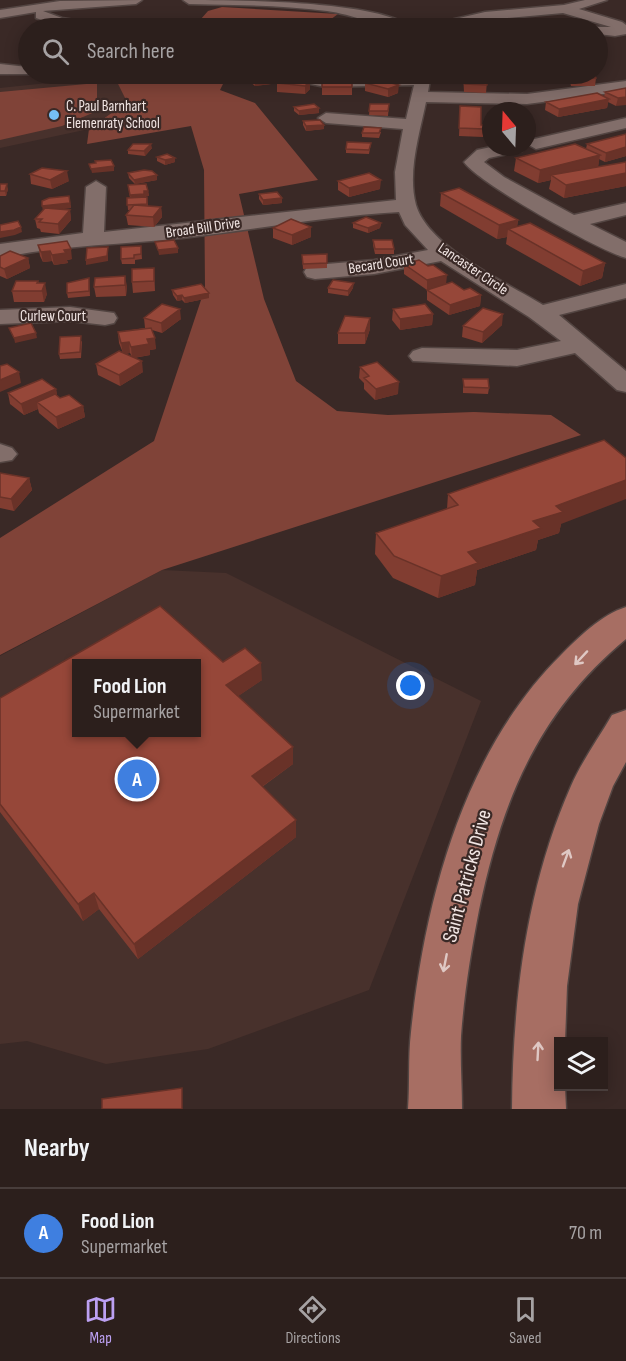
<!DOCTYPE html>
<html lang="en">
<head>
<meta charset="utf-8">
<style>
  body { margin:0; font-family:"Sofia Sans Condensed",sans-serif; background:#382c29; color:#f1f3f6 }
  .controls { position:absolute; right:18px; bottom:18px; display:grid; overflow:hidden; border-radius:0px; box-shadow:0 3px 15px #0003 }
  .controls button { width:54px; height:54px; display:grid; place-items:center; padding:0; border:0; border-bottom:2px solid #483d3b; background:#2c1f1c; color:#f1f3f6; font:30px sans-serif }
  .compass { position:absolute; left:482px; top:102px; width:54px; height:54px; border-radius:50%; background:#2c1f1c; box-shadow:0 3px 15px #0003; rotate:341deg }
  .you { position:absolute; left:411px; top:686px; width:21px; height:21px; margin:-15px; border:4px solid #fff; border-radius:50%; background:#1a73e8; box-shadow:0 0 0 9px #1a73e833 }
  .badge { display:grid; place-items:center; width:39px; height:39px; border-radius:50%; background:#bca0f2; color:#fff; font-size:20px; font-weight:700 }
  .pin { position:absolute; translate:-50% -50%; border:3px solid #fff; box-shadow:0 2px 6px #0006 }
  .popup { position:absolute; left:72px; top:659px; width:129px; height:78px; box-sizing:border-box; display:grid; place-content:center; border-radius:0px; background:#2c1f1c; filter:drop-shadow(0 2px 4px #0005); font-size:20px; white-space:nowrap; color:#a6a2a3 }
  .popup b { font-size:22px; color:#f1f3f6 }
  .popup::after { content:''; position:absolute; left:50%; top:100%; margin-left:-12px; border:12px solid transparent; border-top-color:#2c1f1c }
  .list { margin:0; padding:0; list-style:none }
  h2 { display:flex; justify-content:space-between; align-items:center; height:78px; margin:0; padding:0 24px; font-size:26px }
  h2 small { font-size:20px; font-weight:400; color:#a6a2a3 }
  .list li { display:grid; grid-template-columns:39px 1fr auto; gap:18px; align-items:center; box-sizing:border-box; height:90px; padding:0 24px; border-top:2px solid #483d3b }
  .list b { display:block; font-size:22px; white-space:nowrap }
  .list p { margin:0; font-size:20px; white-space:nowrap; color:#a6a2a3 }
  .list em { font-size:20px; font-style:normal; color:#a6a2a3 }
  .icon { flex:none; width:33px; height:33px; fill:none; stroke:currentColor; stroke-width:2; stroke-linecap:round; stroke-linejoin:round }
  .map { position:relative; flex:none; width:626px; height:1109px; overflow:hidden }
  .search { position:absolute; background:#2c1f1c; box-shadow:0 3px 15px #0003; left:18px; right:18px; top:18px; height:66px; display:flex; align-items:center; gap:15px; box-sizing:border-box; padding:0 21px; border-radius:33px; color:#a6a2a3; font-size:22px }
  .sheet { height:168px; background:#2c1f1c }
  nav { display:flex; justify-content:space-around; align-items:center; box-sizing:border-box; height:84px; border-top:2px solid #483d3b; background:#2c1f1c; font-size:16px; color:#a6a2a3 }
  nav a { display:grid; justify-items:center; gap:3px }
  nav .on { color:#bca0f2 }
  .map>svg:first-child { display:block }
</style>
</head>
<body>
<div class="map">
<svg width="626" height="1109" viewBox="0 0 626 1109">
  <rect width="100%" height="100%" fill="#3a2926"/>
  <!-- built -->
  <path fill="#48312c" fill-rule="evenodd" d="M114,76l13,26 -38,27 -89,19v-60z
    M162,570l64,3 255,128 -112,289 -161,59 -102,15 -79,-23 -27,3v-388zM77,664h120v68h-120z"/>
  <!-- green -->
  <path fill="#804338" d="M222,7l116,7 -19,14h-126l15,-17z
    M119,74h109l-8,16 35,13 63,77 -79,14 25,105 32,82 41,30 51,4 86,-3 77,3 30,20 -419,135 -162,85v-117l154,-97 51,-153 -1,-118 -13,-44 -104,18 2,-15 38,-27 -13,-26z
    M97,83v28l-35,15 -62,14v-48z"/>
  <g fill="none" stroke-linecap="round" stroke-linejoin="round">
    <defs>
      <path id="minor" d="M142,0l-6,4 -93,7 19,7 43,7 1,3 -47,-2 -23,-8v-6l-36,6v-8l60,-9z
        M183,0c46,0 198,0 229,28 -24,3 -59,-14 -85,-17 -46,-6 -92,-6 -138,-7z
        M585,0h22l-28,9 43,13 4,3v9l-11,2 -17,-2v-6l-5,-1h18l-48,-14 -78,7 -36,8h-22l2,-3 56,-13 79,-7z
        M0,64l28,3v7h6h-34z
        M301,74l24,3 106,-3 -3,18 99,2 99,-13v10l-99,13 -101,-2c-6,30 -19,70 -10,103 13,43 90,77 127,100l83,-21v14l-67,17 67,56v21l-9,-2 -42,-37 -58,13 -104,-5 -4,-5 4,-5 9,-3 95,2 44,-9 -32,-24 -88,-56 -67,13 -59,5 -8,-2 -3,-5 3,-5 8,-2 59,-5 54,-10 -23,-25 -6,-13c-73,4 -145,18 -217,26 -61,7 -122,7 -182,20v-14l83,-11 3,-46 10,-6 10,6 -2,45 292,-32 -1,-28 8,-43 -77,-6 -8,-5 8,-5 80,6 8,-34 -89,2 -29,-6 -3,-3z
        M626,118v10l-90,21 -9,-5 3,-4z
        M491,147h34l-3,4 -33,7 -5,4 20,15 70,38 52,-12v12l-36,9 36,18v16c-26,-7 -148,-75 -162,-96l13,-12z
        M70,307l44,6 3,5 -3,5 -9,2 -35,-4 -70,3v-14z
        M0,444l12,4 5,6 -5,6 -12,2z"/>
      <path id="major" d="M626,607v32c-88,73 -124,161 -147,271 -8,41 -15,84 -18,126 -1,24 1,49 1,73h-54c2,-26 0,-51 3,-77 14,-133 53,-281 150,-377 18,-18 40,-40 65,-48z
        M626,710v52l-13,24 -14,38 -21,80 -11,82 -2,56h-7v44h7l1,23h-54c1,-110 14,-221 59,-323 11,-25 27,-47 41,-71z"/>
    </defs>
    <!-- minor casing -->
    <use href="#minor" stroke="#534542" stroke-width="3"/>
    <!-- major casing -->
    <use href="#major" stroke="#534542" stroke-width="3"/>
    <!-- minor -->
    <use href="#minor" fill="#826e6a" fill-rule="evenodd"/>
    <!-- major -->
    <use href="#major" fill="#a76e63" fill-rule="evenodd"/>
  </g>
  <!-- wall -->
  <path fill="#813d31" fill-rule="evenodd" d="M366,21l23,5v2h-23z
    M244,74h24l3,2v8l-16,2 -11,-9z
    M463,74h24v4h-6v4h6l-1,11 -22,-1z
    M571,74h23l2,4 -1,8h-24l-1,-4z
    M376,79l22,14 -10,4 -23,-6v-8z
    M310,81v8l-5,5 -28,-2v-9z
    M322,82l30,5v8h-30z
    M626,88l-10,18 -8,-4 -1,6 -49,9 -13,-7 1,-8 58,-5 1,-5z
    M370,104h19l-1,12 -19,-1z
    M294,107l25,1v5l-20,2 -5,-4z
    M460,114l21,11 3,4 -1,8 -24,-1z
    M303,121l21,8 -18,2 -3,-6z
    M381,132l-2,6 -17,-1v-4z
    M626,134v22l-21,6 -6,-3 -1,8 28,-5v24l-62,12 -15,-9 2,-9 -13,3 -24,-12 2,-13 70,-9 1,-5z
    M371,143l-2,11 -23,-1v-4z
    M152,148l-7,8 -17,-2v-4z
    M157,157l18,5 -10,3 -8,-4z
    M128,173l29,7 -22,4 -6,-6z
    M30,174l39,7 -17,8 -21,-5z
    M338,181l42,8 -31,8 -11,-7z
    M0,184l8,5 -2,7h-6z
    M128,185l20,6 1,5h-4l2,1 1,9 13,1 1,10 -8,10 -26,-2 -2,-10 5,-5h-3l-1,-12h3z
    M441,193l77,27 -1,7 88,36 -3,15 -22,8 -74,-42 1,-7 -10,2 -57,-33z
    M259,194l23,9 -19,2 -4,-6z
    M69,196l2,12 -12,1 11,1 1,10 -12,14 -18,-2 -1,-3 -3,-1 -2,-9z
    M353,223h28l-1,5 -12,5 -15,-5z
    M273,228l38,9 -19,8 -19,-7z
    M373,240l21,9v5h-19l-2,-9z
    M38,245l34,14 -5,1 1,3 -14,2 -2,-4 -9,1 -3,-6z
    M141,246l1,13 -7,1v4h-13l-1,-5z
    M302,255l25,8v5l-24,1z
    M0,256l28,2 2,10 -23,11 -7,-3z
    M404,264l43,20 34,11 -1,11 -31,9 -22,-15v-10l-23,-16z
    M154,268l1,23 -22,2 -1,-11z
    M89,278l1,18 -22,2 -1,-5z
    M95,278l32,8 -1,10 -30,1 -2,-10z
    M38,281l1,2 8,11 -3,8h-30l-2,-11z
    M328,288h25l-5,8 -20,-3z
    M172,290l37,8 -24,5 -3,-3 -5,1 -4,-6z
    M393,309l40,5 -1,11 -32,5 -8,-10z
    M144,318l37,1 -19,14 -10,-3 4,19 -6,1v5l-16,3 9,14 -23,14 -22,-11 -2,-11 27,-11 -4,-10 -1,-11 27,-4zM130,353l2,4 -7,-3z
    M502,325l-20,18 -20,-6 1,-11z
    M370,329l-5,15h-27v-11z
    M82,341l-1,17 -21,1 -1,-5z
    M360,367l38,27 -23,6 -11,-11v-6l-5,-5z
    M463,379l26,9 -1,6 -25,-1z
    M56,389l1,7 3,2 23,8 2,11 -27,12 -19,-16 -1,-4 -14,6 -14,-11 -2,-11z
    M0,473l29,5 3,12 -18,21 -14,-3z
    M448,494l113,30 -2,9 -21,7 -2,10 -59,20 -2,15 -37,13 -45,-20 -18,-24 1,-21 71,-24z
    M223,662l39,18 -24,16 55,51v17l-31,23 34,50 -158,122 -39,-50 -16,12 -83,-109v-114z"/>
  <!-- shaded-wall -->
  <path fill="#693228" d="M389,26v2h-13v-1z
    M271,76v8l-16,2v-8z
    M310,81v8l-5,5v-8z
    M399,85l-1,8 -10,4v-8z
    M626,97v8l-10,1 2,-8z
    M609,99l-2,9 -49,9 1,-8z
    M319,108v5l-20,2v-4z
    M324,125v4l-18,2v-5z
    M151,144l1,4 -7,8 -1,-5z
    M626,147v9l-21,6 1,-9z
    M600,155l-2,13 -47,7v5l-13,3 2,-13z
    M175,158v4l-10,3v-5z
    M114,166v5l-22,2 -1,-4z
    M67,171l2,10 -17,8 -2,-9z
    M626,173v13l-62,12 2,-13z
    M157,175v5l-22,4 -1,-4z
    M381,180l-1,9 -31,8v-9z
    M7,184l1,5 -2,7 -1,-5z
    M144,191h4l1,5h-4v2l-14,2 -1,-5z
    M282,198v5l-19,2v-5z
    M70,203l1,5 -28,3 -1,-5z
    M161,207l1,10 -8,10 -1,-10z
    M70,210l1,10 -12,14 -1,-10z
    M518,220l-2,14 -8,-5 -1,8 -10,2 2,-14z
    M381,223l-1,5 -12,5v-5z
    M21,227l1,5 -7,3 -15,3v-6z
    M311,227v10l-19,8v-10z
    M108,247v14l-22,4v-5z
    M178,248v5l-19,2 -1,-5z
    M71,249l1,10 -5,1 1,3 -14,2 -2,-10 12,-5z
    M50,251l2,10 -9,1 -2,-10z
    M28,258l2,10 -23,11 -3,-10z
    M605,263l-3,15 -22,8 3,-15z
    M447,275l-1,10 -19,5v-10z
    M125,276l2,10 -1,10 -1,-11z
    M45,283l2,11 -3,8 -2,-11z
    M354,283l-1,5 -5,8v-5z
    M209,293v5l-24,5 -1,-5z
    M182,295v5l-5,1v-5z
    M481,295l-1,11 -31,9 1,-10z
    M180,309l1,10 -19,14 -1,-10z
    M433,314l-1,11 -32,5v-11z
    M503,314l-1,11 -20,18 1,-11z
    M370,318v11l-5,15v-11z
    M36,333l1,5 -22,5 -1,-5z
    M155,338l1,11 -6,1v5l-18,3 -1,-11 16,-8z
    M129,342l1,11 -7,1 -2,-11z
    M142,361l1,11 -23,14 -1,-11z
    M19,372l2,11 -21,9v-12z
    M399,382l-1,12 -23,6 1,-11z
    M56,389l2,11 -21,2 1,7 -14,6 -3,-11z
    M83,406l2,11 -27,12 -2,-12z
    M29,478l3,12 -18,21 -3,-12z
    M626,480v19l-65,25 -2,9 -21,7 -2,10 -59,20 -2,15 -37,13 3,-22 27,-24 65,-31 23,-15z
    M261,663l1,17 -34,23 -2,-18z
    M293,747v17l-40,29 -1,-17z
    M296,820v17l-158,122 -4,-15z
    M94,893l5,16 -16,12 -5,-17z"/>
  <!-- building -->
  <path fill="#964739" stroke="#693228" stroke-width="1.5" fill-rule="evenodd" d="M379,19l10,7 -13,1 -10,-6z
    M249,74h19l3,2 -16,2z
    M464,74h16l1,8h6v3l-22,-1z
    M571,74h23l2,4h-24z
    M282,78l28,3 -5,5 -28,-3z
    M376,79l23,6 -11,4 -23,-6z
    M322,82h30v5h-30z
    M626,88v9l-8,1 -13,-6z
    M597,93l12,6 -50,10 -13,-7z
    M314,104l5,4 -20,3 -5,-4z
    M370,104h19l-1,7h-19z
    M460,106l21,1v18h3v4l-25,-1z
    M320,120l4,5 -18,1 -3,-5z
    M364,127l17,1 -2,5h-17z
    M626,134v13l-20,6 -19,-9z
    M347,142l24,1 -2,7 -23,-1z
    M133,144h18l-7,7 -16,-1z
    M575,144l25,11 -60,15 -24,-12z
    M167,154l8,4 -10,2 -8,-3z
    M111,160l3,6 -23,3 -2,-5 7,-1 -1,-2z
    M626,162v11l-60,12 -15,-10z
    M42,168l25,3 -17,9 -20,-6z
    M144,170l8,1 5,4 -23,5 -6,-7z
    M369,173l12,7 -32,8 -11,-7z
    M0,184h7l-2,7h-5z
    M146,184l2,7h-4v3l-14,1 -2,-10z
    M459,188l59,32 -19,5 -58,-32z
    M277,192l5,6 -19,2 -4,-6z
    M69,196l1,7 -28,3v-5l7,-3z
    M147,197v7l-20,1v-7z
    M134,205l27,2 -8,10 -27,-2z
    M45,208l25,2 -12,14 -19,-2 3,-3h-7z
    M366,217l15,6 -13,5 -15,-5z
    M291,219l20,8 -19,8 -19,-7z
    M18,221l3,6 -7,3 -14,2v-7z
    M530,223l75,40 -22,8 -75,-42z
    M174,240l4,8 -20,2 -3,-8z
    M373,240h19l2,9h-19z
    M67,241l4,8 -7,1 2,3 -14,2 -2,-4 -9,1 -3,-7z
    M141,246v8l-7,1v3l-13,1v-12z
    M108,247l-1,9 -21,4 1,-12z
    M10,251l18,7 -24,11 -4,-2v-11z
    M327,254v9l-24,1 -1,-9z
    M419,260l9,6 5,-1 14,10 -20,5 -23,-16z
    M154,268v13l-22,1v-13z
    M125,276v9l-31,2 1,-9z
    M89,278v13l-22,2v-10z
    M333,280l21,3 -6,8 -20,-3z
    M16,281h22l-1,2h8l-3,8h-30z
    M452,282l12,8 6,-2 11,7 -31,10 -23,-15z
    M201,284l8,9 -25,5 -2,-3 -5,1 -5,-6z
    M162,304l18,5 -19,14 -17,-5z
    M425,304l8,10 -33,5 -7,-10z
    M483,308l20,6 -20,18 -20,-6z
    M345,316l25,2 -5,15h-27z
    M31,323l5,10 -22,5 -5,-10z
    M151,328l4,10 -8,1 2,5 -18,3 -2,-5 -8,1 -3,-11z
    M81,336l-1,16 -21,2 1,-17z
    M119,351l23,10 -23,14 -23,-11z
    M377,362l22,20 -23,7 -12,-11 5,-2 -9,-9z
    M7,364l12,8 -19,8v-14z
    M42,379l14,10 -35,15 -13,-11z
    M463,379h25l1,9 -25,-1z
    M55,394l5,4 9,-3 14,11 -27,11 -19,-15z
    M604,440l22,18v22l-70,26 7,6 -30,9 8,7 -73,24 10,11 -37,13 -47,-20 -18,-23 82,-28 -10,-11z
    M0,473l29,5 -18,21 -11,-2z
    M160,606l63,56 22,-14 16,15 -35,22 67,62 -41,29 44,44 -162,124 -40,-51 -16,11 -78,-100v-106zM77,663h120v69h-120z
    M182,1088v21h-80v-10z"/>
  <!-- one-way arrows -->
  <defs><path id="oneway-shaft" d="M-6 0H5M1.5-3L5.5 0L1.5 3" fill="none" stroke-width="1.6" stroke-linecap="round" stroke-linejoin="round" transform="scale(1.5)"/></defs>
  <g stroke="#dfc8c4">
    <use href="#oneway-shaft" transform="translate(581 658) rotate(133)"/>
    <use href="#oneway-shaft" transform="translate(566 858) rotate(-70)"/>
    <use href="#oneway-shaft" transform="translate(445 963) rotate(101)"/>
    <use href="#oneway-shaft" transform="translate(538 1051) rotate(-87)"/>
  </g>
  <!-- markers -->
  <circle fill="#75c0f6" stroke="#3a2926" stroke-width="2" cx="54" cy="115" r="6"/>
  <g text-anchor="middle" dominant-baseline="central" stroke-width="4.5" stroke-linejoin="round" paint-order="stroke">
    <!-- far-poi labels -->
    <g font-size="15" fill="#f2e6e4" stroke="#3a2926" text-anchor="start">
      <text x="66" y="106">C. Paul Barnhart<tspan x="66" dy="17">Elemenraty School</tspan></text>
    </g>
    <!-- far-street labels -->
    <g font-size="15" fill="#f2e6e4" stroke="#3a2926">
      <text transform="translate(203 228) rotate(-8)">Broad Bill Drive</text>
      <text transform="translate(381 264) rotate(-9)">Becard Court</text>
      <text transform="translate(473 269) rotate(34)">Lancaster Circle</text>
      <text x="53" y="316">Curlew Court</text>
    </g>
    <!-- near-street labels -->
    <g font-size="21" fill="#f2e6e4" stroke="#3a2926">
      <text transform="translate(467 876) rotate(-75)">Saint Patricks Drive</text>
    </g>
  </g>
</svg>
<div class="controls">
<button><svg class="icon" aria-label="layers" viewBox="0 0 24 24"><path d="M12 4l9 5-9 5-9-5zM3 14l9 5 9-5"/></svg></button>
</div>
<svg class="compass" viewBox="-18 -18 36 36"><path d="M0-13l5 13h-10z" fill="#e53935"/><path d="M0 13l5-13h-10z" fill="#a6a2a3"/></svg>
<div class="you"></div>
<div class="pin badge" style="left:137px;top:779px;background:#3f7fe0">A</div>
<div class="popup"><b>Food Lion</b>Supermarket</div>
<div class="search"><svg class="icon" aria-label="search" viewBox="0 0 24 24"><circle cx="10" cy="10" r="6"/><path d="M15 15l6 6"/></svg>Search here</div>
</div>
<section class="sheet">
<h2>Nearby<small></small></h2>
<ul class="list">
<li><span class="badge" style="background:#3f7fe0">A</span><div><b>Food Lion</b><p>Supermarket</p></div><em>70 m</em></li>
</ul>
</section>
<nav>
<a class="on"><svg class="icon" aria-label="map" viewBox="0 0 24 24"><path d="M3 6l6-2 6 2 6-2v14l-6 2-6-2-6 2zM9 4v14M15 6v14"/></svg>Map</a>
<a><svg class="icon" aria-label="directions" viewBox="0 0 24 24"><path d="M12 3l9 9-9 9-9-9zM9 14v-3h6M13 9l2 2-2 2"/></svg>Directions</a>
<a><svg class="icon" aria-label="saved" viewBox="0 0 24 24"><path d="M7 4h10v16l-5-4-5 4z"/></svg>Saved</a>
</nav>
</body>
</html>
